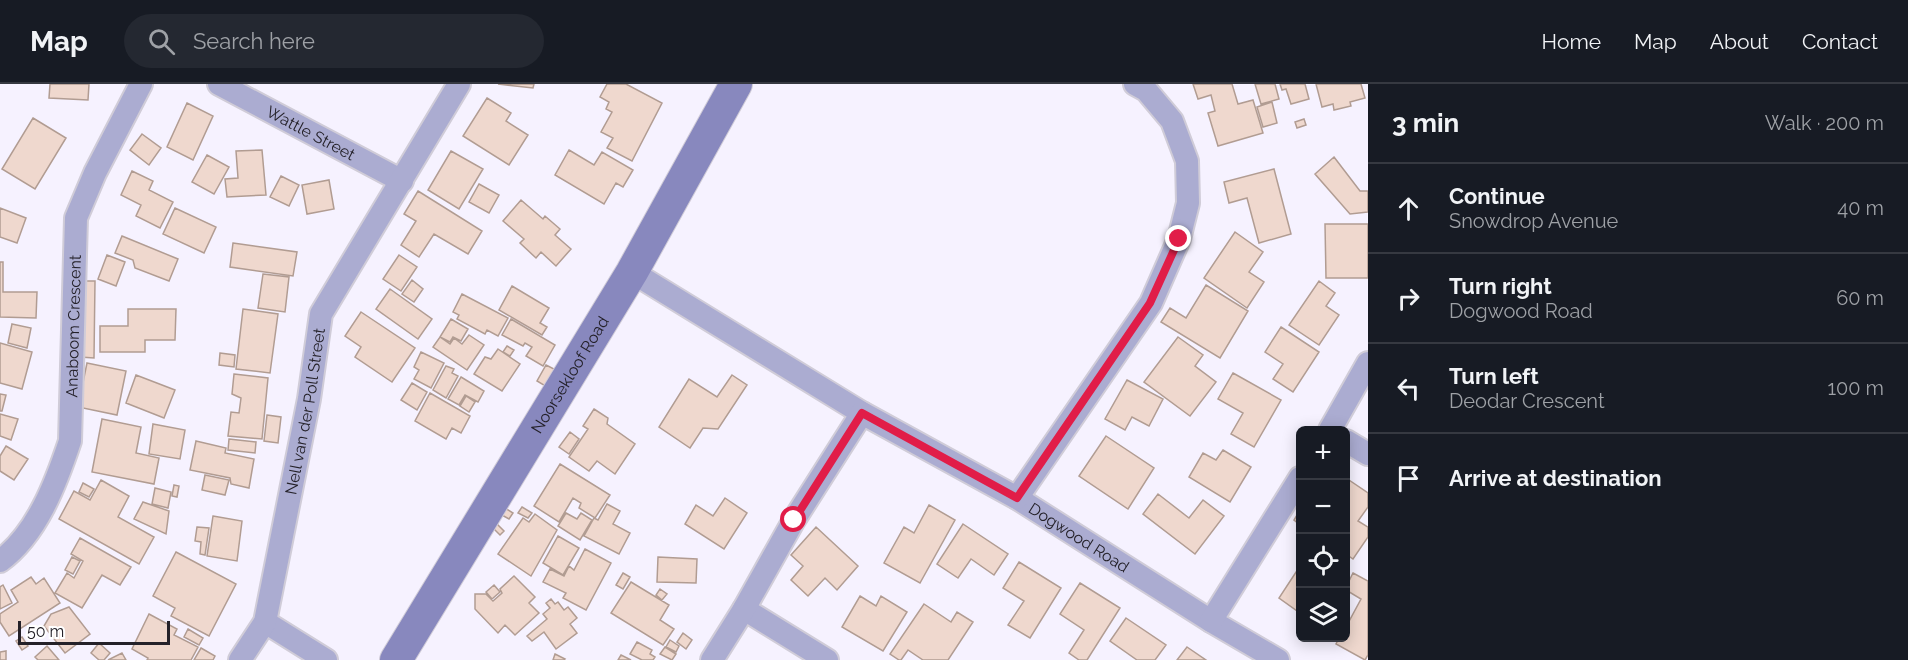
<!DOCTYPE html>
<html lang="en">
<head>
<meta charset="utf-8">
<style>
  body { margin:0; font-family:Raleway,sans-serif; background:#242831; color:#f1f3f6 }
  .controls { position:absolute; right:18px; bottom:18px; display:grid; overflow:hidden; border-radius:9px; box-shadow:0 3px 15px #0003 }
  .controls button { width:54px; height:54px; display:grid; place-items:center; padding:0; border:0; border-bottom:2px solid #363941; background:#171b24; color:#f1f3f6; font:30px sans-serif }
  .scale { position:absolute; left:18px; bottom:15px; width:152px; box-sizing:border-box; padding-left:6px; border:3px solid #242129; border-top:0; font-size:16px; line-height:21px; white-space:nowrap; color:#242129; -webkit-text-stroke:4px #fff; paint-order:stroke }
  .stop { position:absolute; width:18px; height:18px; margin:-14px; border:4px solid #e11d48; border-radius:50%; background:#fff }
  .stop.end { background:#e11d48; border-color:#fff; box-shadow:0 2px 6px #0008 }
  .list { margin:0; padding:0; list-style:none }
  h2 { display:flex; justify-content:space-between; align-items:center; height:78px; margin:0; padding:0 24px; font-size:26px }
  h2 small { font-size:20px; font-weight:400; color:#9ea1a6 }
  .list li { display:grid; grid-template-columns:39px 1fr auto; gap:18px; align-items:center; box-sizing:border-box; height:90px; padding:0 24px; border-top:2px solid #363941 }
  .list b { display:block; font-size:22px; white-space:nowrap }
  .list p { margin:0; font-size:20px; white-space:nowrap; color:#9ea1a6 }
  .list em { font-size:20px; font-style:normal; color:#9ea1a6 }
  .icon { flex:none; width:33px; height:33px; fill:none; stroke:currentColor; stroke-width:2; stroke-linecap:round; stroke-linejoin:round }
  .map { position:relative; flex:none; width:1368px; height:576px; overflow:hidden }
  header { display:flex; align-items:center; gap:36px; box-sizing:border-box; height:84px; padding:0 30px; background:#171b24; border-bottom:2px solid #363941 }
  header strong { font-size:28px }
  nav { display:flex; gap:33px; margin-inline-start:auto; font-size:21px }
  .search { width:420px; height:54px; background:#242831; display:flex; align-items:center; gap:15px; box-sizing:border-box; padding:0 21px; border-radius:33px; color:#9ea1a6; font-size:22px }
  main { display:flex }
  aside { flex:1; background:#171b24 }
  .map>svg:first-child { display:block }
</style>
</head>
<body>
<header>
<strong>Map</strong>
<div class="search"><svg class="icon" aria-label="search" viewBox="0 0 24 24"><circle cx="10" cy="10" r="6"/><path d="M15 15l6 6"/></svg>Search here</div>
<nav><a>Home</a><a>Map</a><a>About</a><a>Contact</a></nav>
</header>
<main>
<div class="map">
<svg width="1368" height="576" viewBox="0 0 1368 576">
  <rect width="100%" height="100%" fill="#f6f2ff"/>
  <!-- building -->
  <path fill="#efd8ce" stroke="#b19c92" stroke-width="1.5" d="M50,0h39l-1,16 -39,-2z
    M498,0h36l-1,4z
    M607,0h19l36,19 -30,58 -25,-13 6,-10 -12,-6 11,-20 -6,-3 3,-7 -9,-5z
    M1193,0h39l6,20 15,-4 10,33 -45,13 -10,-33 7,-2 -4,-16 -13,4z
    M1255,0h20l4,15 -18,5z
    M1280,0h25l4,15 -18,5 -5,-15 -4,1z
    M1316,0h45l4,14 -15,4 1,4 -17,4 -1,-6 -11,3z
    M487,14l24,15 -5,8 22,14 -19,30 -46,-29z
    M1272,18l5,21 -14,4 -6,-20z
    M187,19l26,13 -20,44 -26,-13z
    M33,34l33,20 -31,51 -33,-20z
    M1304,35l2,6 -9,3 -2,-6z
    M142,50l19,14 -12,17 -19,-15z
    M262,66l4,45 -39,2 -2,-18 13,-1 -2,-27z
    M569,66l25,15 8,-13 31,18 -10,17 -7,-4 -12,21 -49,-29z
    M451,67l32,18 -24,40 -31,-19z
    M207,71l22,12 -15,27 -22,-12z
    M1334,73l26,34h8v21l-18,2 -35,-40z
    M1274,85l17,65 -32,9 -12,-45 -18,5 -5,-21z
    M132,87l21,10 -4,9 24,12 -13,26 -24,-12 5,-11 -20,-10z
    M281,92l18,9 -10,21 -19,-9z
    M329,96l5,29 -27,5 -5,-29z
    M479,100l20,11 -10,18 -20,-11z
    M418,107l64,40 -14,23 -34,-20 -15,23 -18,-12 15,-24 -12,-7z
    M521,116l22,19 2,-3 15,13 -5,6 16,14 -15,17 -15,-14 -5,6 -16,-15 4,-4 -21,-18z
    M0,124l26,10 -9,25 -17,-6z
    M175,124l41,19 -12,26 -41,-19z
    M1325,140h43v54h-42z
    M1235,148l28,20 -14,20 15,10 -17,26 -43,-30z
    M122,152l56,23 -9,22 -34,-13 -2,-8 -18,-7z
    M233,159l64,9 -4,24 -63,-9z
    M107,171l18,7 -9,24 -18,-7z
    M399,171l18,12 -16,24 -18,-12z
    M0,178h3v30h34l-1,26 -36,-1z
    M263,190l26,3 -4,35 -27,-4z
    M412,196l11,9 -9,13 -12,-8z
    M82,197h13l-1,77 -14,-1z
    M1319,197l16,12 -9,13 13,9 -20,30 -30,-20z
    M1206,201l42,26 -28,47 -59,-36 9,-14 16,10z
    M512,202l37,22 -9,15 7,4 -5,8 -43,-25z
    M390,205l42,30 -14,20 -42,-30z
    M462,210l46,24 -10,18 -11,-6 -2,4 -28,-15 2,-4 -6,-3z
    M128,225h48l-1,31h-30v12h-45v-26h28z
    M243,225l35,5 -8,59 -34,-4z
    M361,228l54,36 -23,34 -37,-25 6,-10 -16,-11z
    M451,235l17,10 -7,12 -8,-4 -3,5 -10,-5z
    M511,235l44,26 -12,21 -17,-10 6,-9 -7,-4 -2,3 -21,-11z
    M12,240l19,4 -4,20 -19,-5z
    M1281,243l38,25 -26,40 -20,-13 10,-15 -18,-12z
    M469,251l15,10 -17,25 -34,-23 7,-10 10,7 4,-6 8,6z
    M1178,253l25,18 -8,11 21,16 -26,34 -46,-34z
    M0,259l32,9 -10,37 -22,-6z
    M507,262l7,4 -4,6 -7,-4z
    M498,265l22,15 -18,27 -28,-17 11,-17 6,2z
    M421,268l23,11 -13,25 -17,-9 5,-9 -5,-3z
    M220,269l15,2 -1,12 -15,-2z
    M87,279l39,8 -9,44 -39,-8z
    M546,281l10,5 -9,17 -10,-6z
    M446,282l8,3 -2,4 6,3 -12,22 -13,-8z
    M1233,289l48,27 -27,47 -23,-13 12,-21 -25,-14z
    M234,290l34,4 -6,61 -34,-3 3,-24 8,1 2,-15 -9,-4z
    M136,291l39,15 -11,28 -38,-15z
    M732,291l15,10 -29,44 -15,-1 -13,20 -31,-21 30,-48 28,18z
    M461,293l23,14 -6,11 -13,-7 -6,10 -11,-6z
    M1127,296l36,19 -14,27 -17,-9 -7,13 -20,-11z
    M412,299l15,9 -10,18 -16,-10z
    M430,309l40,23 -9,17 -9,-5 -6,11 -31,-18z
    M0,310l6,1 -4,16h-2z
    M466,312l9,6 -6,10 -9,-6z
    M594,325l14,9 -1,6 28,20 -20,30 -18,-13 -8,10 -20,-14 19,-28 -5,-3z
    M0,330l18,5 -7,21 -11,-4z
    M267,331l14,2 -3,26 -14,-2z
    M102,335l39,8 -5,26 23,5 -5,26 -62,-12z
    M153,340l32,6 -5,29 -31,-5z
    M570,348l9,7 -10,15 -10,-7z
    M1106,352l48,32 -26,41 -49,-33z
    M229,355l27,3 -1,11 -27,-3z
    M196,357l30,7 -1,5 29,6 -5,29 -18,-4 -1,-6 -40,-8z
    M6,362l22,13 -14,21 -14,-9v-15z
    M1223,366l28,17 -21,35 -41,-25 14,-24 13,7z
    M560,380l50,31 -15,23 -16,-10 2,-5 -8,-5 -14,24 -25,-16z
    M205,391l24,5 -4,15 -23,-5z
    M1346,394l22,15v14l-10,14 10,6v10l-15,22 -7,-5z
    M101,396l28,16 -11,21 36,20 -15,27 -80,-45 15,-28 16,9z
    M83,399l11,6 -5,8 -10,-5z
    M174,401l5,1 -2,11 -5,-1z
    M155,404l16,4 -3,16 -16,-4z
    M1158,410l31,24 14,-18 21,16 -29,38 -52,-40z
    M725,414l22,15 -23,36 -39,-25 11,-19 17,11z
    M143,418l26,9 -3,23 -32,-15z
    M607,420l13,7 -7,13 17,9 -11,21 -35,-18 10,-18 4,2z
    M929,421l26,15 -35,63 -36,-20 20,-36 10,6z
    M522,423l10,6 -4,5 -10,-5z
    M505,424l8,5 -4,6 -9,-5z
    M1300,426v15l-6,-5z
    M566,429l11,6 4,-6 11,7 -12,20 -22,-14z
    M535,430l22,16 -26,46 -33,-22 25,-36 6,4z
    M213,432l29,5 -5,40 -30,-5z
    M495,438l9,9 -4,4 -9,-9z
    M963,440l45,30 -14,21 -23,-16 -13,19 -21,-14z
    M197,443l12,1 -4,27 -5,-1 1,-12 -6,-1z
    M816,443l42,39 -21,24 -12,-12 -17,18 -17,-16 12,-14 -12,-11z
    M558,452l21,12 -16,27 -20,-12z
    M80,454l51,29 -11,18 -18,-10 -20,33 -27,-15 12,-20 7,5 9,-17 -12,-7z
    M585,465l26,14 -25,47 -23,-12 3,-5 -23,-11 7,-13 14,7 5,-10 5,4z
    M176,468l60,32 -27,52 -38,-20 4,-8 -22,-12z
    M72,473l8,4 -7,13 -8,-4z
    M658,473l39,2 -1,24 -39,-1z
    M1019,478l42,26 -31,50 -22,-13 16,-24 -21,-13z
    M1300,482v47l-21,-15z
    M623,489l7,4 -7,12 -7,-4z
    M1353,489l15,8v74l-3,5 -29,-16 3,-6h7v-11l15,-28 -15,-9v-3z
    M514,492l21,21 -6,6 10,10 -24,22 -10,-10 -7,8 -23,-24v-15h11l7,7 9,-8 -2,-4z
    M31,493l5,7 8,-6 16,25 -51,33 -9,-14v-8l18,-12 -7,-12z
    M631,498l38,23 -9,15 14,9 -11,16 -52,-32z
    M1080,499l40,25 -33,52h-8l-10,-7 15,-23 -24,-16z
    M3,501l9,18 -12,6v-22z
    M494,501l6,7 -8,7 -6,-7z
    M660,505l7,5 -5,6 -6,-5z
    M860,512l16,10 5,-10 26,16 -24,39 -41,-24z
    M551,515l4,5 3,-2 6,8 4,-3 9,11 -7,6 7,9 -21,16 -12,-17 -12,9 -5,-5 20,-17 -4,-5 7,-6 -4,-5z
    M924,520l27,18 6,-10 16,10 -25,38h-25l-15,-10 -7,10h-2l-9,-6z
    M69,523l21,27 -25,19 -21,-27 7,-12z
    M149,530l28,15 -3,6 24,12 -7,13h-44l1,-2 -16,-9z
    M1126,534l40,27 -11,15h-18l-27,-19z
    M188,545l15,9 -4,7 -15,-8z
    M683,549l9,7 -6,9 -9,-7z
    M22,553l6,9 -6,4 -6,-9z
    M670,556l9,6 -3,6 -10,-5z
    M637,558l15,8 -2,4 5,3 -2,3h-11l-12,-6z
    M99,559l11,10 -6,7h-5l-8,-7z
    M47,562l12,14h-21l-3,-3z
    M665,563l11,7 -4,6 -12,-6z
    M1187,563l19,13h-29z
    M201,564l14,8 -2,4h-19z
    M6,567v9h-6v-8z
    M122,569l4,7h-18z
    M555,570l10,5 -1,1h-11z
    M621,571l10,5h-13z"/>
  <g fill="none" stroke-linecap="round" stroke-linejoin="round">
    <defs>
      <g id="street">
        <path id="s1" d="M219,0l183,97"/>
        <path id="s2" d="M632,188l230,141 155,85 194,123 67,39"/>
        <path d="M1330,346l38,-67"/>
        <path d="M1346,357l22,13"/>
        <path d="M1017,414l134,-195 28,-64 9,-36 -1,-42 -15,-40 -26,-31 -11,-6"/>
        <path id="s3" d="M0,477c37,-27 56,-78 70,-120l6,-223 19,-45 46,-89"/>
        <path d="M744,525l83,51"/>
        <path d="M1211,537l89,-143"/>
        <path d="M265,538l61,38"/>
        <path id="s4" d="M240,576l25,-38 44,-223 12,-85 138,-230"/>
        <path d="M712,576l32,-51 50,-89 68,-107"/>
      </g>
      <g id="secondary">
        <path id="s5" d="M396,576l236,-388 104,-188"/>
      </g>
    </defs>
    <!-- street casing -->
    <use href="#street" stroke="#d0ccd8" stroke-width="26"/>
    <!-- secondary casing -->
    <use href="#secondary" stroke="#d0ccd8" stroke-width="34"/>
    <!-- street -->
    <use href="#street" stroke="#abacd1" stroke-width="22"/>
    <!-- secondary -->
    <use href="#secondary" stroke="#8888be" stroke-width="32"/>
  </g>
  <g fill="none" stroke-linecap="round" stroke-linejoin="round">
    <!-- route -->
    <path stroke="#e11d48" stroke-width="8" d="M794,436l68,-107 155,85 133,-195 29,-64"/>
  </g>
  <g text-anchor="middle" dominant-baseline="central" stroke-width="5" stroke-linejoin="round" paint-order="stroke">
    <!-- street labels -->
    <g font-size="16" fill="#242129" stroke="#fff">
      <text stroke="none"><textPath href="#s1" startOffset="104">Wattle Street</textPath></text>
      <text stroke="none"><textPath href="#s3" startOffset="256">Anaboom Crescent</textPath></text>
      <text stroke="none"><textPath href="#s5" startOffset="334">Noorsekloof Road</textPath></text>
      <text stroke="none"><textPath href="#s4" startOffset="260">Nell van der Poll Street</textPath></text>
      <text stroke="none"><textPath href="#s2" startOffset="520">Dogwood Road</textPath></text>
    </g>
  </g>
</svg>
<div class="controls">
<button>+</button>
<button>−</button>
<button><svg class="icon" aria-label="locate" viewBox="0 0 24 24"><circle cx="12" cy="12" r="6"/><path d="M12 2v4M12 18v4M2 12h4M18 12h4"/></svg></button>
<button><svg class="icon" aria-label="layers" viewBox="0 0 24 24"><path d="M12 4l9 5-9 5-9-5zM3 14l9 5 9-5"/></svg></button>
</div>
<div class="scale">50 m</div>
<div class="stop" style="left:794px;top:436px"></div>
<div class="stop end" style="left:1179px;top:155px"></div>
</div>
<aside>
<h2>3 min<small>Walk · 200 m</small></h2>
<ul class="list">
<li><svg class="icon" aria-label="ahead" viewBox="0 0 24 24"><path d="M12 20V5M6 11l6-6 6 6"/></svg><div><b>Continue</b><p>Snowdrop Avenue</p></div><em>40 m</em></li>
<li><svg class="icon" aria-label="right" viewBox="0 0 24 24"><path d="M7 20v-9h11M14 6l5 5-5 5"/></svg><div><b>Turn right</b><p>Dogwood Road</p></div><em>60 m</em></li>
<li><svg class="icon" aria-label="left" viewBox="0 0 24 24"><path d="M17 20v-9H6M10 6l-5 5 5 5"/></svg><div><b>Turn left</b><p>Deodar Crescent</p></div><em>100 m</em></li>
<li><svg class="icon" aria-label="arrive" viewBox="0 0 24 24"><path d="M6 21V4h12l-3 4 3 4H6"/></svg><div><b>Arrive at destination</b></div></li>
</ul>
</aside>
</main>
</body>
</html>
